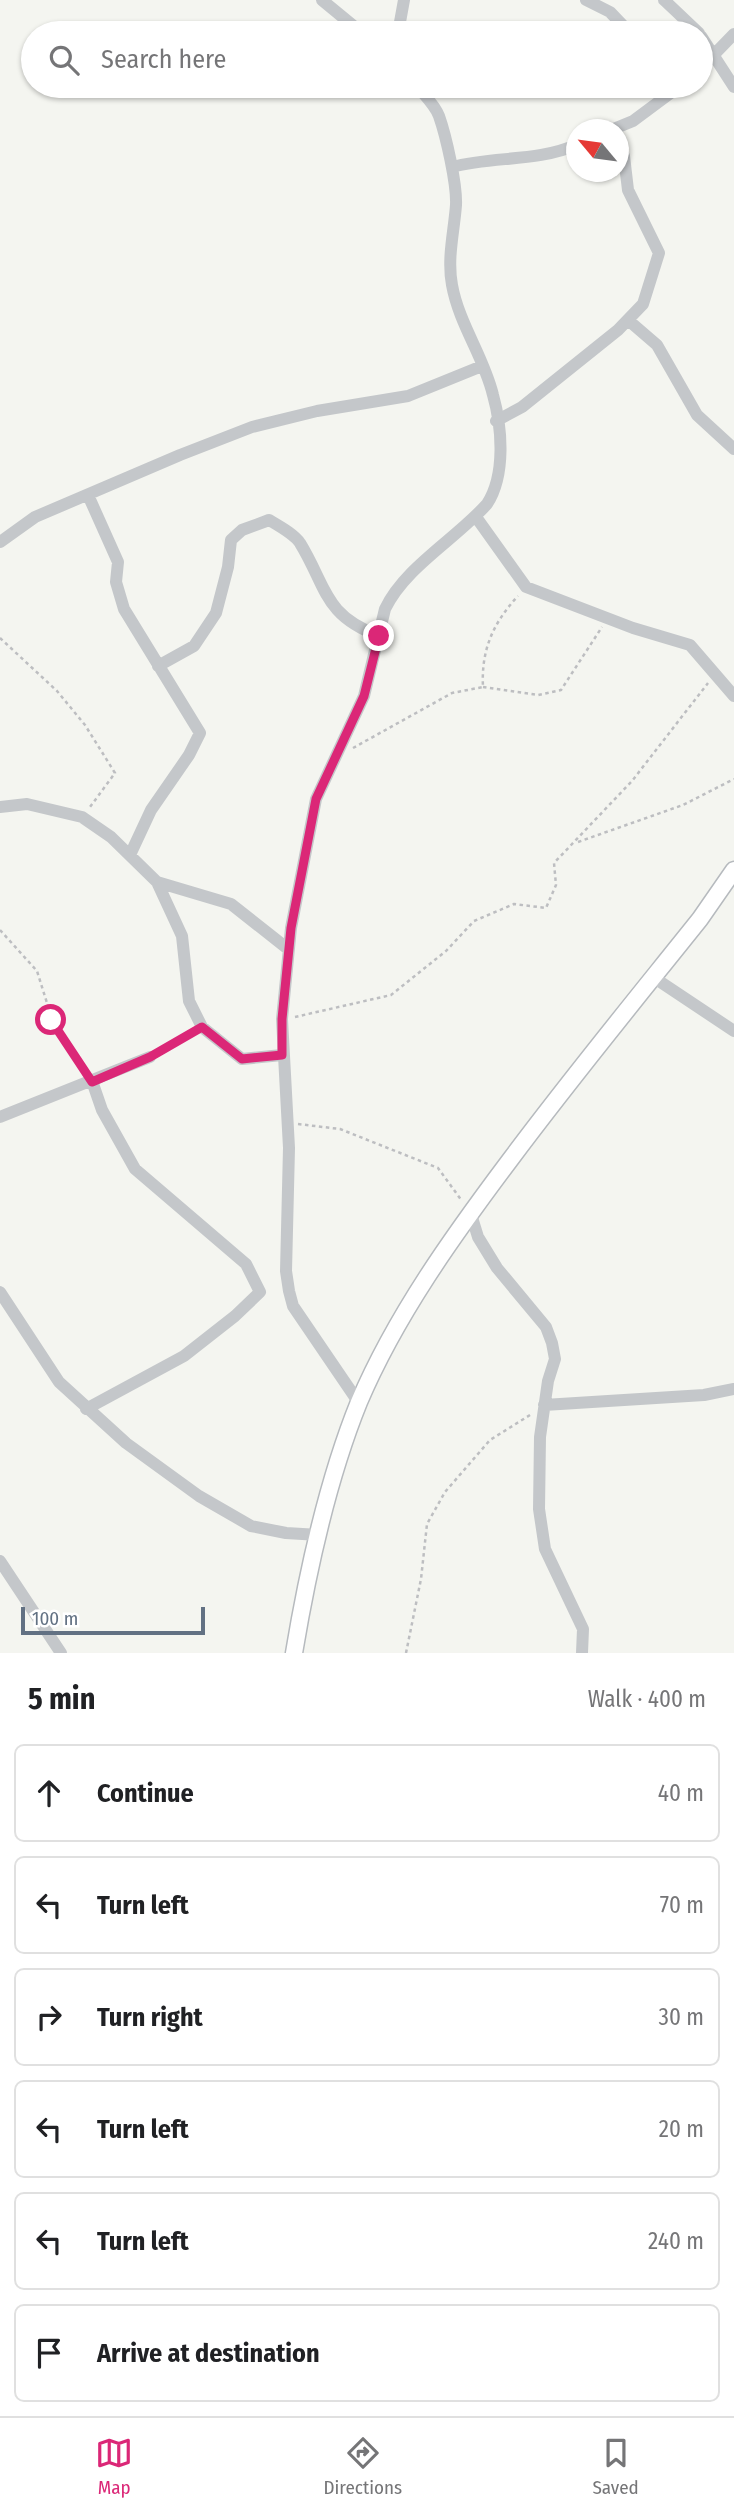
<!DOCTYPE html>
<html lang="en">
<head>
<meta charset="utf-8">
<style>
  body { margin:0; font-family:"Fira Sans Condensed",sans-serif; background:#f6f6f6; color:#202124 }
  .compass { position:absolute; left:566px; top:119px; width:63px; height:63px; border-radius:50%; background:#fff; box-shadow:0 2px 5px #0004; rotate:299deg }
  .scale { position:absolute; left:21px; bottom:18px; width:184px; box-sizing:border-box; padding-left:7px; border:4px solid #627183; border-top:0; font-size:19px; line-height:24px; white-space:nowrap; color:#627183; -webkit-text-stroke:5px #fff; paint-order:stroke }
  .stop { position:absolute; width:21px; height:21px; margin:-16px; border:5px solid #db2777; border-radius:50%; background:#fff }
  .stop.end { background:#db2777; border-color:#fff; box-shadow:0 2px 7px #0008 }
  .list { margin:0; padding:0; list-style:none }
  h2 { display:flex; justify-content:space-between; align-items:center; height:91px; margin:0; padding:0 28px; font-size:30px }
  h2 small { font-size:23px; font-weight:400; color:#757577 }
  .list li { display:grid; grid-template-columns:46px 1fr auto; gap:21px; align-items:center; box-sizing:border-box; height:98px; margin:0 14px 14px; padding:0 14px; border:2px solid #e0e0e0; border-radius:10px }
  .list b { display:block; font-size:26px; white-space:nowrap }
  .list em { font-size:23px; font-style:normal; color:#757577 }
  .icon { flex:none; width:38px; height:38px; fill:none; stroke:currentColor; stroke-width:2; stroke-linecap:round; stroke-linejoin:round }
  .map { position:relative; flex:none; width:734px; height:1653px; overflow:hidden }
  .search { position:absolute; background:#fff; box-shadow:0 2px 5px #0004; left:21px; right:21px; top:21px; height:77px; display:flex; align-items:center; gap:18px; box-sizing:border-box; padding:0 24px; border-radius:38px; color:#757577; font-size:26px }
  .sheet { height:763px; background:#fff }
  nav { display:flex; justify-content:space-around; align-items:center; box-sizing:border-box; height:98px; border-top:2px solid #e0e0e0; background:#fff; font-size:19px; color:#757577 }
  nav a { display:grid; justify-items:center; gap:4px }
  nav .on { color:#db2777 }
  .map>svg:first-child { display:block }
</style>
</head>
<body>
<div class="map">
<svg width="734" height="1653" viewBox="0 0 734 1653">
  <rect width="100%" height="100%" fill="#f4f5f0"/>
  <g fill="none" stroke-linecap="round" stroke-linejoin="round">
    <defs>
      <path id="major" d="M294,1653c14,-84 33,-172 65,-251 37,-87 94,-166 151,-242 61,-82 126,-161 190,-241l34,-49"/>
    </defs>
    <!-- major casing -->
    <use href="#major" stroke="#b6babe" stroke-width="19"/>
    <!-- path -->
    <path stroke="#bdbec1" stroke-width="2.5" stroke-dasharray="3.5 3.5" stroke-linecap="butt" d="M0,638l57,53 28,34 30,48 -25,34
      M483,687l55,8 23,-5 41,-63
      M353,748l99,-55 31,-6c-2,-37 10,-64 35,-91
      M578,842l105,-37 51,-26
      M0,930l37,41 15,48 32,51
      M295,1017l96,-22 55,-44 28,-30 40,-17 32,4 10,-23 -2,-22 78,-82 76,-98
      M159,1051l34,-19
      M298,1124l42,5 98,39 24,33
      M406,1653l15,-74 6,-55 18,-32 45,-52 40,-25"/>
    <!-- minor -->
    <path stroke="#c4c7ca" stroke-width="12" d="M322,0l40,33
      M586,0l24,12 20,21
      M664,0l35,33
      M398,33l6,-33
      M701,36l33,51
      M701,68l33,-34
      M611,130l22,-9 47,-35
      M452,167c41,-11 85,-5 124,-22
      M628,320l29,25 40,70 37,34
      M496,421l26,-14 96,-77 25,-26 16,-51 -31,-63 -4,-34 -6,-10
      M88,495l30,67 -2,20 8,27 76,124 -11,22 -38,55 -21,45
      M476,517l50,70 107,41 57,17 44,51
      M0,542l35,-25 145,-62 72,-28 65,-16 91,-15 74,-30
      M158,666l36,-20 22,-33 12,-46 3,-27 11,-10 27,-10c10,6 25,14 31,23 27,44 23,72 79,93
      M0,807l27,-3 55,13 29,20 46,45 25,54 7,65 13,26 40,32 40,-4
      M157,882l74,22 57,45
      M653,977l81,54
      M0,1117l150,-60
      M470,1211l8,26 19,31 49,59 6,16 3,16 -7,22 -8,56 -1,72 6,40 38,80 -1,24
      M0,1292l59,90 67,61 73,53 52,30 35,7 33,2
      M359,1403l-66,-97 -4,-15 -3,-20 3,-123 -7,-129 9,-91 25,-129 48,-103 21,-87c20,-42 71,-70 102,-105 19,-29 15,-77 6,-109 -9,-38 -34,-71 -41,-110 -5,-27 2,-53 4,-80 1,-21 -10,-69 -17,-89 -4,-11 -15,-21 -22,-30
      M544,1405l160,-10 30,-6
      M86,1409l98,-53 51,-40 25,-24 -14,-28 -111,-95 -33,-59 -10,-29
      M0,1561l61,92"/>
    <!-- major -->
    <use href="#major" stroke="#fff" stroke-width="16"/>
  </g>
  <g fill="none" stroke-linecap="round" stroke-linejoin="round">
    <!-- route -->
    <path stroke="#db2777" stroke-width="9" d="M51,1020l41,62 58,-25 52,-30 40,32 40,-4v-36l9,-91 25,-129 48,-103 15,-60"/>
  </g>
</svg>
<svg class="compass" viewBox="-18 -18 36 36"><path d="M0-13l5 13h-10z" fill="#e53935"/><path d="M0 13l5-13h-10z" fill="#757577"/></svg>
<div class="scale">100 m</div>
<div class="stop" style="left:51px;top:1020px"></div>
<div class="stop end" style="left:379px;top:636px"></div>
<div class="search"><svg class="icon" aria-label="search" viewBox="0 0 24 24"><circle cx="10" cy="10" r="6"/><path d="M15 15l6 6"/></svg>Search here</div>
</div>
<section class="sheet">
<h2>5 min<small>Walk · 400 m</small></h2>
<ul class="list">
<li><svg class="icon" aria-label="ahead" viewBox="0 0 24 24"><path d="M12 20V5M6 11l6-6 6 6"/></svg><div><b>Continue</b></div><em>40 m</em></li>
<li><svg class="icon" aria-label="left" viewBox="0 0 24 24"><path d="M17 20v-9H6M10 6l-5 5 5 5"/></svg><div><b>Turn left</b></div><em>70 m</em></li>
<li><svg class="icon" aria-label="right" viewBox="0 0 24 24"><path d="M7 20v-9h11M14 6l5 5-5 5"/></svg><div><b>Turn right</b></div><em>30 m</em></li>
<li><svg class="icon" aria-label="left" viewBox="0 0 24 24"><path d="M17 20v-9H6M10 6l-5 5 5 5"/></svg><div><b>Turn left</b></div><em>20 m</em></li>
<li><svg class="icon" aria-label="left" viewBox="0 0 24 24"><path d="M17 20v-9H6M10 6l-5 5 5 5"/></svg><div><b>Turn left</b></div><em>240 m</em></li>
<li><svg class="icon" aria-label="arrive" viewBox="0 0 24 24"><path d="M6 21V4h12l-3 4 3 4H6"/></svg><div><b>Arrive at destination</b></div></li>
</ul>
</section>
<nav>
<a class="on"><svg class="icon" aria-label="map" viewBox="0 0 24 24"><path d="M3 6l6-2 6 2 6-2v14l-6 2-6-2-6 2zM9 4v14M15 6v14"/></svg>Map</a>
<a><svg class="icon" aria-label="directions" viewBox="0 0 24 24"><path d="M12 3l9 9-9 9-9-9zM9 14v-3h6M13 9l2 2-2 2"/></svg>Directions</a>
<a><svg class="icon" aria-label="saved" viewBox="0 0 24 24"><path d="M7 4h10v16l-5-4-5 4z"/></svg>Saved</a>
</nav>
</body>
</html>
